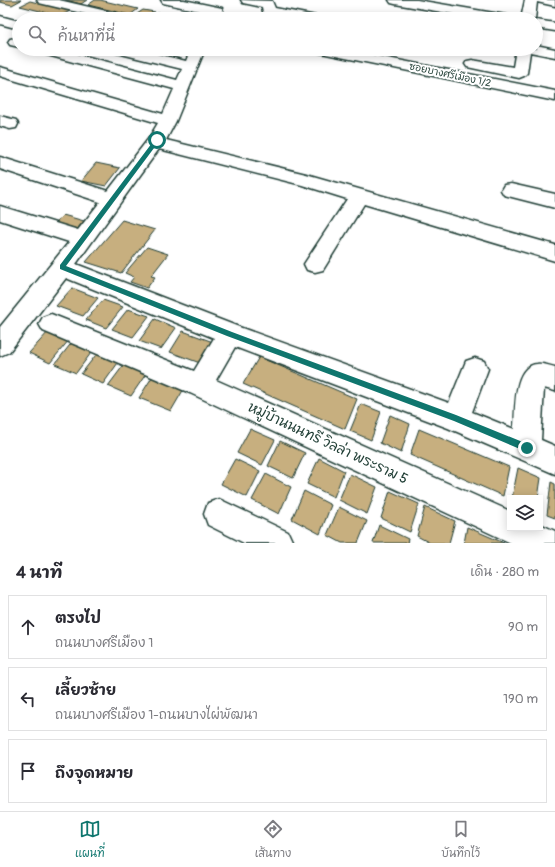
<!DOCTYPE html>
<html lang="th">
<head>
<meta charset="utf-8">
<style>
  body { margin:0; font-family:Pangolin,"Playpen Sans Thai",sans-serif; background:#f2f2f3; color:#2b2b33 }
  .controls { position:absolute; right:12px; bottom:12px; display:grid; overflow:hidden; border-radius:0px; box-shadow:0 2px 10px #0003 }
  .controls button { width:36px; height:36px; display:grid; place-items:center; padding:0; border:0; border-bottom:1px solid #e1e1e2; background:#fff; color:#2b2b33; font:20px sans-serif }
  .stop { position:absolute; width:12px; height:12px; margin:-9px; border:3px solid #0f766e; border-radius:50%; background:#fff }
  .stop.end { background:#0f766e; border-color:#fff; box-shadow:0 1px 4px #0008 }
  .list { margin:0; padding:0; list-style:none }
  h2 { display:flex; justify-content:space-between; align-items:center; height:52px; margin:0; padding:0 16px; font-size:17px }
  h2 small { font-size:13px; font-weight:400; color:#7c7c81 }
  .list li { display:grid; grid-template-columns:26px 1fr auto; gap:12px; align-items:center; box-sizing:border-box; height:64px; margin:0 8px 8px; padding:0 8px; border:1px solid #e1e1e2; border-radius:0px }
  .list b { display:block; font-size:15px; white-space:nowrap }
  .list p { margin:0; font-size:13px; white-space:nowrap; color:#7c7c81 }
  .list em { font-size:13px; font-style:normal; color:#7c7c81 }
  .icon { flex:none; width:22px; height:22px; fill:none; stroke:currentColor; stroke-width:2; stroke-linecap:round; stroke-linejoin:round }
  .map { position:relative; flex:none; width:555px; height:543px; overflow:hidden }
  .search { position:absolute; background:#fff; box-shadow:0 2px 10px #0003; left:12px; right:12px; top:12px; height:44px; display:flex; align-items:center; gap:10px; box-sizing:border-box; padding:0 14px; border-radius:22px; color:#7c7c81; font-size:15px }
  .sheet { height:268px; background:#fff }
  nav { display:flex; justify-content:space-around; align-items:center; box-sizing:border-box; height:56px; border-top:1px solid #e1e1e2; background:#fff; font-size:11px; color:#7c7c81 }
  nav a { display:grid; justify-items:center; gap:2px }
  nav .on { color:#0f766e }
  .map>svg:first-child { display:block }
</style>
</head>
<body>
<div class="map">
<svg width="555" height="543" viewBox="0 0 555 543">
  <rect width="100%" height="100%" fill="#fff"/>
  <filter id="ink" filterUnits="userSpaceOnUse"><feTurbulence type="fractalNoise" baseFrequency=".025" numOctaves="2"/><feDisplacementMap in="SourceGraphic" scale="8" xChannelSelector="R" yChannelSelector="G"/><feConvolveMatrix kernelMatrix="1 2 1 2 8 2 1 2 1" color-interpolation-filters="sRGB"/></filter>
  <g filter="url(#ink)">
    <!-- building -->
    <path fill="#c7af7f" stroke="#1f3d34" d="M0,0h21l-9,5 -12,-3z
      M65,0h22l-6,4z
      M95,0h5l38,9 -8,6 -42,-10z
      M30,1l40,10 -10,5 -40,-10z
      M143,10l12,2 -6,5 -12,-3z
      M77,12l29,7 -38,-1z
      M158,13l12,3 -3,3 -15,-1z
      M96,163l24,5 -14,18 -25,-5z
      M63,215l21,6 -7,8 -21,-6z
      M122,220l33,10 -34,43 -35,-11z
      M147,247l21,7 -17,22 4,1 -8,11 -17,-6 4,-5 -9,-4z
      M72,288l26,10 -15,18 -27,-10z
      M103,300l20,7 -17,21 -20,-8z
      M128,309l21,7 -16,21 -21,-8z
      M155,319l21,9 -15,21 -22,-8z
      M49,331l20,9 -19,23 -21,-10z
      M183,331l30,11 -13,21 -30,-11z
      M73,341l21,8 -18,24 -21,-9z
      M99,351l21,9 -17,24 -22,-10z
      M259,357l98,42 -12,30 -102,-45z
      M126,362l22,9 -17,25 -23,-10z
      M154,374l31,13 -14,24 -32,-13z
      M361,404l20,8 -10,28 -21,-9z
      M390,415l20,9 -9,29 -21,-10z
      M250,429l25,11 -13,25 -25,-12z
      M419,429l90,38 -6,29 -93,-41z
      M280,441l25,12 -12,25 -25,-12z
      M319,458l25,13 -10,26 -27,-13z
      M235,459l25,12 -13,26 -26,-13z
      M518,468l23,10 -3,20h-26z
      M266,474l25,13 -12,27 -27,-14z
      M350,474l27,13 -10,27 -28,-14z
      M551,482l4,2v34l-8,-3z
      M304,491l27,14 -11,29 -28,-15z
      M390,491l29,13 -9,28 -29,-14z
      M339,507l28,14 -9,22h-16l-15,-8z
      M425,507l30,14 -6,22h-19l-13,-7z
      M379,525l29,14 -1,4h-34z
      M467,527l37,16h-40z"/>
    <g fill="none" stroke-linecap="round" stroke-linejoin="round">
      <defs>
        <path id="minor" d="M37,0h22l69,16 2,3h-23l-68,-16z
          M161,0h23l38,8 1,3 -1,3 -5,1 -54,-12z
          M241,0l31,1 3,7 41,8 2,3c-16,0 -41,2 -55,-7l-1,-5 -19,-4z
          M389,0h28l89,15 5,1 2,3h-30l-88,-15 -4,-1z
          M525,0h30v6l-18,-4 -2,17h-14z
          M0,16l19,5v8l-19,-5z
          M536,20l19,3v8l-19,-3z
          M15,38l4,1v8l-9,-2 -2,-3 2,-3z
          M536,45l19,4v8l-25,-5 -3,21 -3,3 -5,2 -47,-10 -5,-1 -2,-3 2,-3 5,-1 41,7 3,-18h20z
          M34,49h24l119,31 5,-11 -69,-17 -2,-3h25l50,12 5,-12h14l-29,72 -10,19 140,34 249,71v16l-191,-57 -41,66 -8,2 -8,-2 -3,-6 43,-65 -45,-14 -143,-36 -83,115 163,63 210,76 17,-42 9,-3 9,3 4,8 -16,43 42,17c2,-18 -2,-63 23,-65 5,-1 13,2 18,3v24l-11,-3 -3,52 14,6v28l-107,-46 -213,-81 -19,33 294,131v17h30v-4l15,7v12h-44l-321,-150 -147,-62 -4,-7 4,-7 8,-3 143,57 20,-33 -148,-60 -57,74 -9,4v-29l69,-85 -69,-22v-14l78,24 22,-28 -100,-33v-12l108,34 41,-53 9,-15 -158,-47v-9l163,47 11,-25 -138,-37z
          M314,49h28l213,42v10l-234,-48 -5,-1z
          M0,116l16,4 2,4 -2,4 -6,1 -10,-3z
          M511,184l44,10v14l-51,-13 -3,-5 3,-5z
          M219,499l69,33 5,11h-49l-36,-18 -4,-11 4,-11z"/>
      </defs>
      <!-- minor casing -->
      <use href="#minor" stroke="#1f3d34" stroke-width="3"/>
      <!-- minor -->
      <use href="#minor" fill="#fff" fill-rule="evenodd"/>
    </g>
  </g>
  <!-- route -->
  <path fill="#0f766e" d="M155,139l5,1 -94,126 166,66 224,83 74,30 1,3 -1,3 -3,1 -73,-31 -227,-85 -167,-67v-4z"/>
  <g text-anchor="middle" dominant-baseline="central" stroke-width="4" stroke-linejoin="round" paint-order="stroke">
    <!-- far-street labels -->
    <g font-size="10" fill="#1f3d34" stroke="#fff">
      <text transform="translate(450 75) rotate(12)">ซอยบางศรีเมือง 1/2</text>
    </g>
    <!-- near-street labels -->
    <g font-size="14" fill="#1f3d34" stroke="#fff">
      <text transform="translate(328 443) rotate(25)">หมู่บ้านนนทรี วิลล่า พระราม 5</text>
    </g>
  </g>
</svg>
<div class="controls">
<button><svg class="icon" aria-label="layers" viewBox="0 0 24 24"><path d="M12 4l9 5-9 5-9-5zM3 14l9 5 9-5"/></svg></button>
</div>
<div class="stop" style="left:157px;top:140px"></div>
<div class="stop end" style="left:527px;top:448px"></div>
<div class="search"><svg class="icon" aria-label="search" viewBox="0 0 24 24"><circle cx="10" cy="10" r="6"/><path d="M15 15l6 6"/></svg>ค้นหาที่นี่</div>
</div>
<section class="sheet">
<h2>4 นาที<small>เดิน · 280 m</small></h2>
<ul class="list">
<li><svg class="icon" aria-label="ahead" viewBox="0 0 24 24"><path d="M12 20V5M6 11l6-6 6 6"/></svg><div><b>ตรงไป</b><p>ถนนบางศรีเมือง 1</p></div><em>90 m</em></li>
<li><svg class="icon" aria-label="left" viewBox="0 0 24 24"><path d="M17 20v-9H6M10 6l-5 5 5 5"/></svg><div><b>เลี้ยวซ้าย</b><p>ถนนบางศรีเมือง 1-ถนนบางไผ่พัฒนา</p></div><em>190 m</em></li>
<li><svg class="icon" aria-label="arrive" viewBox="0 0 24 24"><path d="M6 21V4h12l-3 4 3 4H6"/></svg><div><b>ถึงจุดหมาย</b></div></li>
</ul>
</section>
<nav>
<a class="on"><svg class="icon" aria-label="map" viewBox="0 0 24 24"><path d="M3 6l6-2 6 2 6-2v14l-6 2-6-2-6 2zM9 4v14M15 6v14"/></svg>แผนที่</a>
<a><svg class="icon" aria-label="directions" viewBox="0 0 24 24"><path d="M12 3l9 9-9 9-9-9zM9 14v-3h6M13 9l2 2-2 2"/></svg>เส้นทาง</a>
<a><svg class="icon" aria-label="saved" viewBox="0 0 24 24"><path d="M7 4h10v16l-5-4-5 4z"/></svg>บันทึกไว้</a>
</nav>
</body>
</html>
